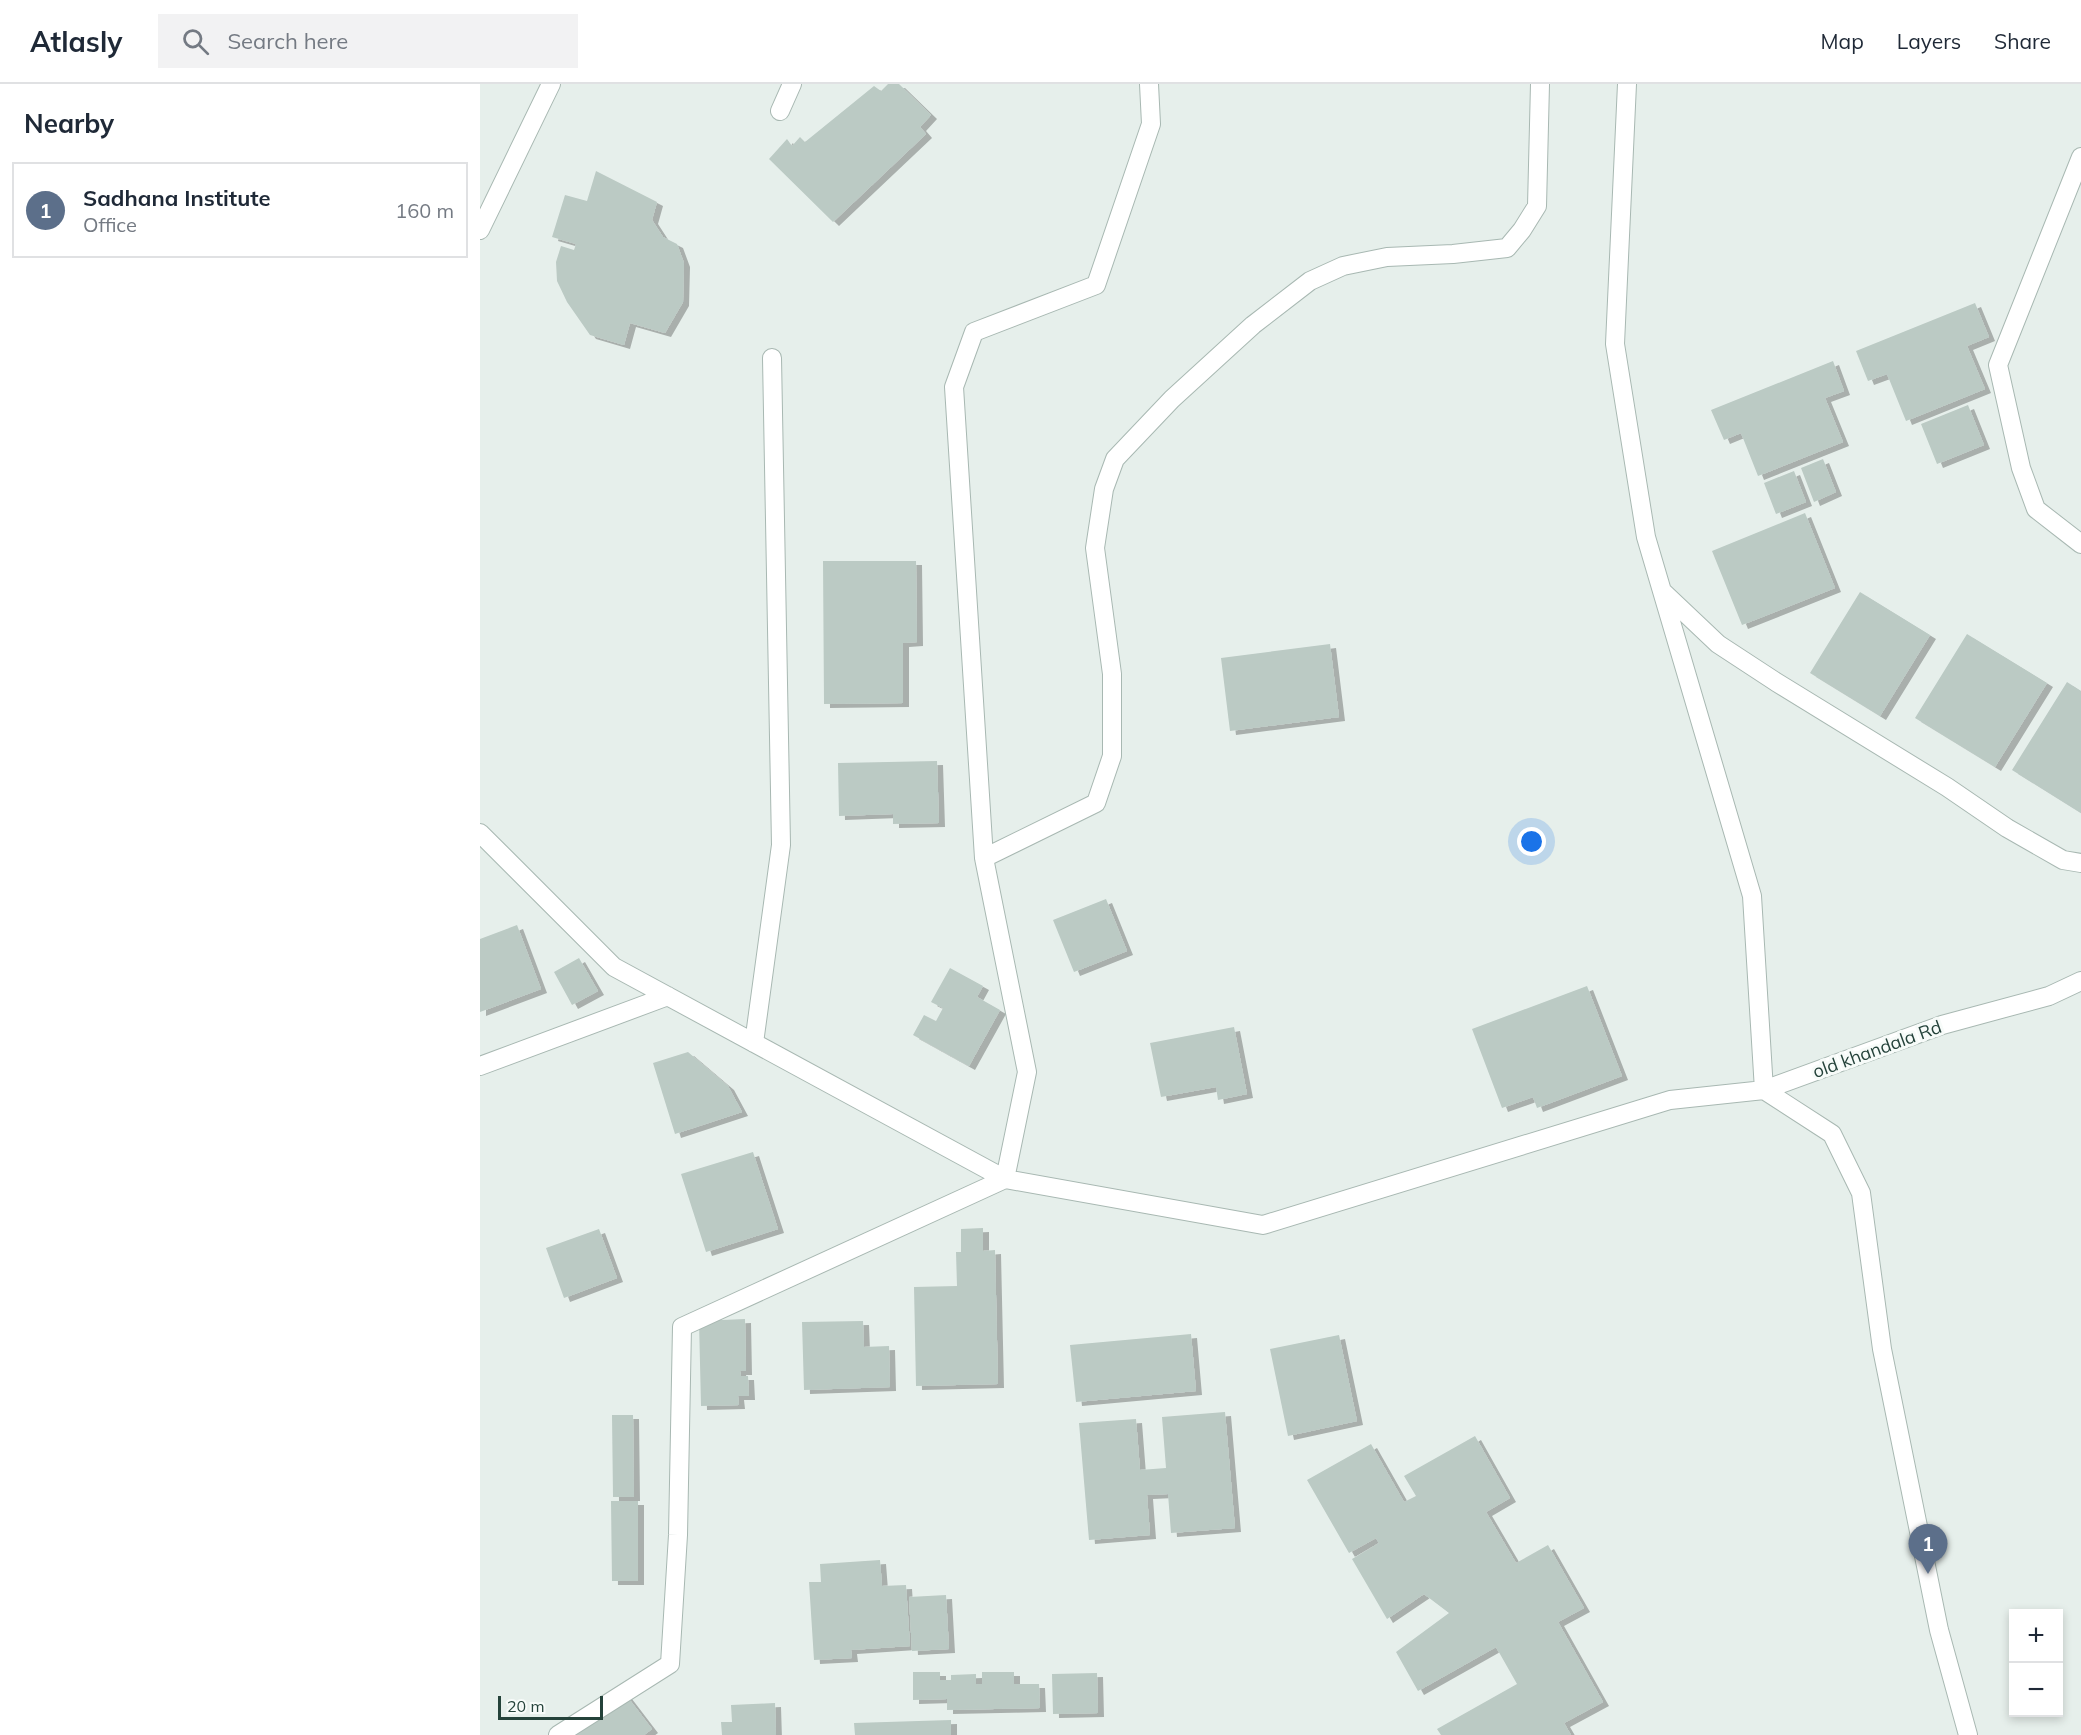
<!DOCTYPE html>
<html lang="en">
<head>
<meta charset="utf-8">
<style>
  body { margin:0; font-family:Mulish,sans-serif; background:#f2f2f3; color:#1f2937 }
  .controls { position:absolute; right:18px; bottom:18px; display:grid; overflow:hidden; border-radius:0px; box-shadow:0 3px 9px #0003 }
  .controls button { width:54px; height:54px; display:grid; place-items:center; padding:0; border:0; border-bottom:2px solid #e0e1e3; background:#fff; color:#1f2937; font:30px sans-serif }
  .scale { position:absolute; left:18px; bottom:15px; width:105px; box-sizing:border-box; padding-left:6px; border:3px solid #24423a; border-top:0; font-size:16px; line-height:21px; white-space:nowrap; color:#24423a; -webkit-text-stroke:4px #f7fbf9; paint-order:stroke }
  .you { position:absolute; left:1052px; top:758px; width:21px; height:21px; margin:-15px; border:4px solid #fff; border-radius:50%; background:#1a73e8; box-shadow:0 0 0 9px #1a73e833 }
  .badge { display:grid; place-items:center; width:39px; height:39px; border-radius:50%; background:#0f766e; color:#fff; font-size:20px; font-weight:700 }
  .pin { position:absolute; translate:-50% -50px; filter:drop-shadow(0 2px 3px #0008) }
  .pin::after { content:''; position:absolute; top:32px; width:21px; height:18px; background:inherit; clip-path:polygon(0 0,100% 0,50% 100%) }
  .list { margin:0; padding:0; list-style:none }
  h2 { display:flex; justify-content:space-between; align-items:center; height:78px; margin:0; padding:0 24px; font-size:26px }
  h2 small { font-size:20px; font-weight:400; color:#747a83 }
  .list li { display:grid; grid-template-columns:39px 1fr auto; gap:18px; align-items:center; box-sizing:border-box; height:96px; margin:0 12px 12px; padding:0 12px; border:2px solid #e0e1e3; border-radius:0px }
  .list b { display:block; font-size:22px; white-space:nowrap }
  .list p { margin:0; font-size:20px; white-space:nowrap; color:#747a83 }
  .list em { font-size:20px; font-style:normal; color:#747a83 }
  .icon { flex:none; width:33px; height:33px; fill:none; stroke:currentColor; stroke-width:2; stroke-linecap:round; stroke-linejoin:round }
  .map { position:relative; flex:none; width:1601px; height:1651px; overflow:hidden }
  header { display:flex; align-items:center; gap:36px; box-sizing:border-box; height:84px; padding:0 30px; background:#fff; border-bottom:2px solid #e0e1e3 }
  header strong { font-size:28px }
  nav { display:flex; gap:33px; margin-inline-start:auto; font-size:21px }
  .search { width:420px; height:54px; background:#f2f2f3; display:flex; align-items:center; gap:15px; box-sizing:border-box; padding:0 21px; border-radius:0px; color:#747a83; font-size:22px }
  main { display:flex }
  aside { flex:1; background:#fff }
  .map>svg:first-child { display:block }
</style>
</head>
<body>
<header>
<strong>Atlasly</strong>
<div class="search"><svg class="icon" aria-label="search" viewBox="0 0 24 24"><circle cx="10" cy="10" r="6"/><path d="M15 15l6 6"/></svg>Search here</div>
<nav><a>Map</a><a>Layers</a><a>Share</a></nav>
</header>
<main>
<aside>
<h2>Nearby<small></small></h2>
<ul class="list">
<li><span class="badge" style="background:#5c6f8a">1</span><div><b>Sadhana Institute</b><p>Office</p></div><em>160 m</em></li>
</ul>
</aside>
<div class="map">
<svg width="1601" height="1651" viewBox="0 0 1601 1651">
  <defs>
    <filter id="shadow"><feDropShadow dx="6" dy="4" stdDeviation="0" flood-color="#0004"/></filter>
  </defs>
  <rect width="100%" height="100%" fill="#e6efeb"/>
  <!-- building -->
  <path fill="#bbcac4" filter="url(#shadow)" d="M408,0h11l32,31 -11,12 6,7 -93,88 -64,-63 18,-20 5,7 8,-9 5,5 69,-56 7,5z
    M116,87l61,31 -5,18 11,17 14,7 7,19 -1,39 -18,31 -35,-10 -6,22 -34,-10 -23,-33 -10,-21 -1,-19 5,-16 13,4 2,-6 -24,-7 13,-42 22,6z
    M1495,219l14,34 -22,9 18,43 -79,32 -19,-47 -19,7 -12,-30z
    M1353,277l11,30 -19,7 18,44 -85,34 -17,-43 -17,7 -13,-30z
    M1488,321l16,40 -47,19 -16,-40z
    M1343,375l13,33 -22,10 -13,-34z
    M1314,387l12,31 -30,12 -12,-31z
    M1325,429l30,75 -93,37 -30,-74z
    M343,477h93l1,81 -14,1v60l-79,1z
    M1380,508l70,43 -50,81 -70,-43z
    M1487,550l80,49 -52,84 -80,-49z
    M850,560l9,73 -109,14 -9,-73z
    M1587,598l14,9v122l-69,-43z
    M457,677l2,62 -46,1v-10l-54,2 -1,-53z
    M626,815l21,52 -53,21 -21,-52z
    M37,841l24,64 -61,23v-73z
    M99,874l19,33 -26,14 -18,-33z
    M470,884l33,18 -6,11 23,13 -31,56 -56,-31 11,-20 12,6 7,-13 -12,-6z
    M1107,902l35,90 -85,32 -4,-11 -31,11 -30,-79z
    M754,943l13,67 -29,6 -2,-13 -55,10 -11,-54z
    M208,968l40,34 14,26 -67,22 -22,-71z
    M273,1068l25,77 -72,23 -25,-78z
    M503,1144v23l12,-1 3,134 -82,2 -2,-99 43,-1 -1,-34h5v-23z
    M119,1145l18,49 -53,20 -18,-50z
    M265,1235l1,52h-6l1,5h7l1,20h-11l1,9 -38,1 -2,-85z
    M383,1237l1,26 25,-1 1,41 -86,3 -2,-68z
    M711,1250l5,57 -120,11 -6,-57z
    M859,1251l18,86 -69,15 -18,-87z
    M745,1328l10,116 -64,5 -3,-39 -21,1 3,40 -61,5 -10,-117 57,-4 4,51 26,-2 -4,-51z
    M132,1331h21l1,82h-21z
    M995,1352l35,62 -24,14 30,51 32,-18 36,63 -26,14 45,80 -39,21 7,12h-130l-4,-6 80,-45 -21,-37 -78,44 -22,-39 53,-39 -25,-19 -37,25 -35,-60 27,-16 -3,-5 -27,15 -42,-73 64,-36 33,58 12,-6 -12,-20z
    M131,1417h27v80h-26z
    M400,1476l2,26 24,-1 4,61 -59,4 1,8 -38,2 -5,-78h12l-1,-18z
    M466,1511l3,54 -37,2 -3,-54z
    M433,1588h27v8h11v-5l25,-1v10h6v-12h32v12h25l1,24 -93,2v-11l-34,1z
    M617,1589l1,40 -45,1 -1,-40z
    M146,1611l26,34 -8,6h-72z
    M295,1619l1,32h-54l-1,-13h11l-1,-17z
    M471,1636v15h-96l-1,-12z"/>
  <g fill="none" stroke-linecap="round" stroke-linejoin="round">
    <defs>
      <path id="minor" d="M1147,0l-12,260 31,193 106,359 12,194 68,44 29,59 21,156 57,281 29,105
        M300,27l12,-27
        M1601,73l-83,208 23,103 15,41 45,35
        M0,146l71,-146
        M1182,507l56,53 58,38 171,105 60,41 56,32 18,3
        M0,749l134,134 391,212 258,46 407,-125 94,-10 178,-65 107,-29 32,-15
        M504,774l112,-55 16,-47v-82l-17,-126 9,-59 11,-30 57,-60 81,-74 57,-44 33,-15 44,-9 66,-3 54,-6 15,-18 15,-24 3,-122
        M274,959l27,-198 -9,-487
        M0,982l188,-70
        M78,1651l112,-71 8,-129 4,-208 323,-148 22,-107 -43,-214 -30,-471 20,-55 122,-47 55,-161 -2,-40"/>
    </defs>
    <!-- minor casing -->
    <use href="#minor" stroke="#a8b8b2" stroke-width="20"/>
    <!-- minor -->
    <use href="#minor" stroke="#fff" stroke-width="18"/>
  </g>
  <g text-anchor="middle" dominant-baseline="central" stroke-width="6" stroke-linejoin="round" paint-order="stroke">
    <!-- street labels -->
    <g font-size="18" fill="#24423a" stroke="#f7fbf9">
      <text transform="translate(1397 965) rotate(-20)">old khandala Rd</text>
    </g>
  </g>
</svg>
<div class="controls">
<button>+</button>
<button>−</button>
</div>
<div class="scale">20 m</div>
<div class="you"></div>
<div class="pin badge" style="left:1448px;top:1490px;background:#5c6f8a">1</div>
</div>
</main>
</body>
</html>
